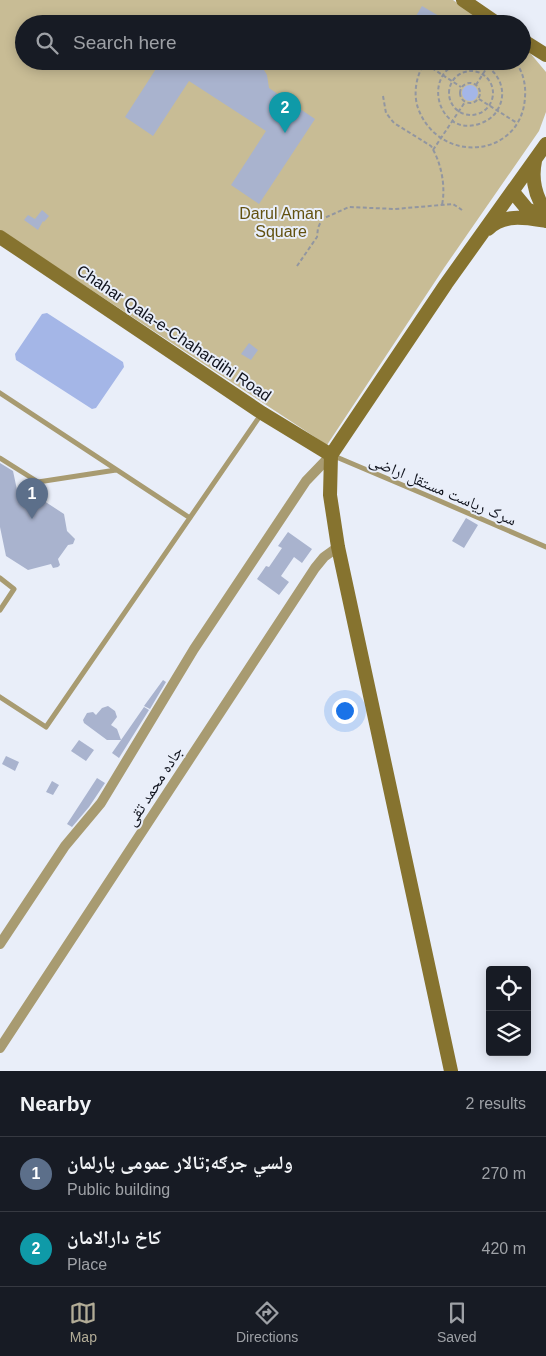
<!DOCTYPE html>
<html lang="en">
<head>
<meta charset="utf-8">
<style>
  body { margin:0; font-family:Helvetica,"Noto Naskh Arabic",sans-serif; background:#242831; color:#f1f3f6 }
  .controls { position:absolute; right:15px; bottom:15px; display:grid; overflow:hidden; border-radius:5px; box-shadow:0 2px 12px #0003 }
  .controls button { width:45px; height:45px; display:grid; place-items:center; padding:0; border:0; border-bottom:1px solid #363941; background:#171b24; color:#f1f3f6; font:25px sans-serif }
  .you { position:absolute; left:344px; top:710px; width:18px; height:18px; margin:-12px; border:4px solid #fff; border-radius:50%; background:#1a73e8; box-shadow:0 0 0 8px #1a73e833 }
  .badge { display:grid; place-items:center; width:32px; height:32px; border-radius:50%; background:#b2ac97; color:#fff; font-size:16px; font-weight:700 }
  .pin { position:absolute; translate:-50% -41px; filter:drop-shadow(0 1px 2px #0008) }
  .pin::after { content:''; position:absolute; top:26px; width:18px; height:15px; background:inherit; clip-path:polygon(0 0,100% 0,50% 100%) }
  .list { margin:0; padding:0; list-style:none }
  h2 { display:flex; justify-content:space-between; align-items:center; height:65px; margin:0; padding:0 20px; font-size:21px }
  h2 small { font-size:16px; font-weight:400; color:#9ea1a6 }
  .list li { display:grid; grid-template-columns:32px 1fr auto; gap:15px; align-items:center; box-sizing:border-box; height:75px; padding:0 20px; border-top:1px solid #363941 }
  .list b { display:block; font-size:19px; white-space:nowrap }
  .list p { margin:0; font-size:16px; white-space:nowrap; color:#9ea1a6 }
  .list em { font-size:16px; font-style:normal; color:#9ea1a6 }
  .icon { flex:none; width:28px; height:28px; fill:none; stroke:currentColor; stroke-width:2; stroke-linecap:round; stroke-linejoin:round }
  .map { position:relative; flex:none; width:546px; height:1071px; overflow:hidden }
  .search { position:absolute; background:#171b24; box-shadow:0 2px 12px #0003; left:15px; right:15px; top:15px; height:55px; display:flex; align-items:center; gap:12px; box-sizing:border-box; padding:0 18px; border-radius:28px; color:#9ea1a6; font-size:19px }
  .sheet { height:215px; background:#171b24 }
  nav { display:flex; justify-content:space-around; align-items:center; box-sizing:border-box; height:70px; border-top:1px solid #363941; background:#171b24; font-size:14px; color:#9ea1a6 }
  nav a { display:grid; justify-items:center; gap:2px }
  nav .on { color:#b2ac97 }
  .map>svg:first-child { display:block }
</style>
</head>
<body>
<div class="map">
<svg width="546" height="1071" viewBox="0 0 546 1071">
  <rect width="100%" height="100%" fill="#e9eef9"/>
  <!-- green -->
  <path fill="#c8bc95" d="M0,0h453l34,24h-463v37h498v-13l8,5 16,19v40l-7,19 -95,137 -117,177 -327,-215z"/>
  <!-- water -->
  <path fill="#a4b6e7" d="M462 93a8 8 0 1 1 16 0a8 8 0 1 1-16 0Z
    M47,313l76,49 1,5 -28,41 -4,1 -76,-49 -1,-6 27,-40z"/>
  <!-- building -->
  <path fill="#a9b3ce" d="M422,6l17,10 -5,8h-12l2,-3 -8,-5z
    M161,61h66l4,3 7,-3 17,2 9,7 3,5 2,13 46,31 -56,85 -28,-19 35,-54 -77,-50 -36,55 -28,-19z
    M42,210l7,6 -5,6 -1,-1 -5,9 -14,-10 4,-5 7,4z
    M249,343l9,7 -7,10 -10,-6z
    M0,463l13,8 7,33 21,-5 23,15 3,17 8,8 -2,5 -5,1 -10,14 2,6 -2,2 -5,1 -2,-4 -23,6 -22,-14 -6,-29z
    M466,518l12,7 -14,23 -12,-7z
    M288,532l24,17 -10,14 -8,-6 -13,19 8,6 -10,13 -22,-16 9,-13 3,1 13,-19 -4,-2z
    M163,680l3,2 -16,27 -6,-3z
    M108,706l7,5 2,6 -6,8 6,4 4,11h-14l-23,-17 -1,-3 4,-7 6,-1 3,3 6,-7z
    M144,707l5,3 -30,48 -7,-5z
    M79,740l15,10 -8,11 -15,-10z
    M6,756l13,6 -4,9 -13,-7z
    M97,778l8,5 -16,24 -17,20 -5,-3z
    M52,781l7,4 -6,10 -7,-3z"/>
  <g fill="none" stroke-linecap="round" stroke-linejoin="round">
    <!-- path -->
    <path stroke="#9296a0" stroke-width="2" stroke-dasharray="4 2.5" stroke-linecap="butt" d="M421,61l40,26
      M426,61c-10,13 -13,33 -8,47 21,58 104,50 107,-11 1,-13 -2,-25 -10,-36
      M466,61c-47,8 -29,77 13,63 9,-3 16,-8 20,-17 10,-20 -5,-43 -26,-46
      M449 93a22 22 0 1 1 44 0a22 22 0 1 1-44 0Z
      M460 93a10 10 0 1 1 20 0a10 10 0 1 1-20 0Z
      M476,85l15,-24
      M383,96l3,17 8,10 37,23c10,16 15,40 11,59
      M479,99l38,24
      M433,150l32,-48
      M297,266l20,-29 1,-9 4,-9 27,-12 46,2 58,-5 9,6"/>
    <!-- service -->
    <path stroke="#a89b71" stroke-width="5" d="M0,393l190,125
      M334,456l92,39 120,52
      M0,458l38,24 78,-12
      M0,578l14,11 -14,21
      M0,697l46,30 216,-314"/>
    <!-- minor -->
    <path stroke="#a89b71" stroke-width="10" d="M0,944l65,-98 36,-43 93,-154 112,-168 25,-26
      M0,1048l315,-480 9,-11 14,-10"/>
    <!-- secondary -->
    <path stroke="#86732f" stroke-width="14" d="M463,0l35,24
      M522,40l24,15
      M535,161c-4,19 0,35 11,51
      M513,192l14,17 15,7
      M488,229c16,-16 39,-11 58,-8
      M0,237l262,176 69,42
      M451,1071l-113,-524 -8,-52 1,-40 115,-171 100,-140"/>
  </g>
  <g text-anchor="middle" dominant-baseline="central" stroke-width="4" stroke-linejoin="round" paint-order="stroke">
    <!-- park labels -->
    <g font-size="16" fill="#625110" stroke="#e9eef9">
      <text x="281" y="213">Darul Aman<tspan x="281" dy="18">Square</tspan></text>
    </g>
    <!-- street labels -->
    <g font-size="16" fill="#10131d" stroke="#e9eef9">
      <text transform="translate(174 333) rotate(34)">Chahar Qala-e-Chahardihi Road</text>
      <text transform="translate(443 490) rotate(23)">سرک ریاست مستقل اراضی</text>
      <text transform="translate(154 786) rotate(-57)">جاده محمد تقی</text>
    </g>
  </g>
</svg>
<div class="controls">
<button><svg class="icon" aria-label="locate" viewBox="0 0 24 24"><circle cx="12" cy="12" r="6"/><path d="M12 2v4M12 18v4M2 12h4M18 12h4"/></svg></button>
<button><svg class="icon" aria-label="layers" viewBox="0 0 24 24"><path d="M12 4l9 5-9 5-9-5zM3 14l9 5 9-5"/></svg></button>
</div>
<div class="you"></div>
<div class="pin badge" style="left:32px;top:519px;background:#5c6f8a">1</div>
<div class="pin badge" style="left:285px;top:133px;background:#0f9aa8">2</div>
<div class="search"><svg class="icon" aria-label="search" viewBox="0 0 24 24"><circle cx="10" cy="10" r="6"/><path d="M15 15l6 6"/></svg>Search here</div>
</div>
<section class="sheet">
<h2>Nearby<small>2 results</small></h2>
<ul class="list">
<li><span class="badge" style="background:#5c6f8a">1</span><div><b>ولسي جرګه;تالار عمومی پارلمان</b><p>Public building</p></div><em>270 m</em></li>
<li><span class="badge" style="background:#0f9aa8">2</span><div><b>کاخ دارالامان</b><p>Place</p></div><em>420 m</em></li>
</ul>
</section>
<nav>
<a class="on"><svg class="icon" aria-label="map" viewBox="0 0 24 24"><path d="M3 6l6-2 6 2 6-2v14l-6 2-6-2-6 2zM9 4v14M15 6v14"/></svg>Map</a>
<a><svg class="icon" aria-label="directions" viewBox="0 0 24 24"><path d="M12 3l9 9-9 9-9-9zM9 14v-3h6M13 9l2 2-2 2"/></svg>Directions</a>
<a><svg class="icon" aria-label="saved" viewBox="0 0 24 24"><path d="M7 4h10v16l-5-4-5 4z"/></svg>Saved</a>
</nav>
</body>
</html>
